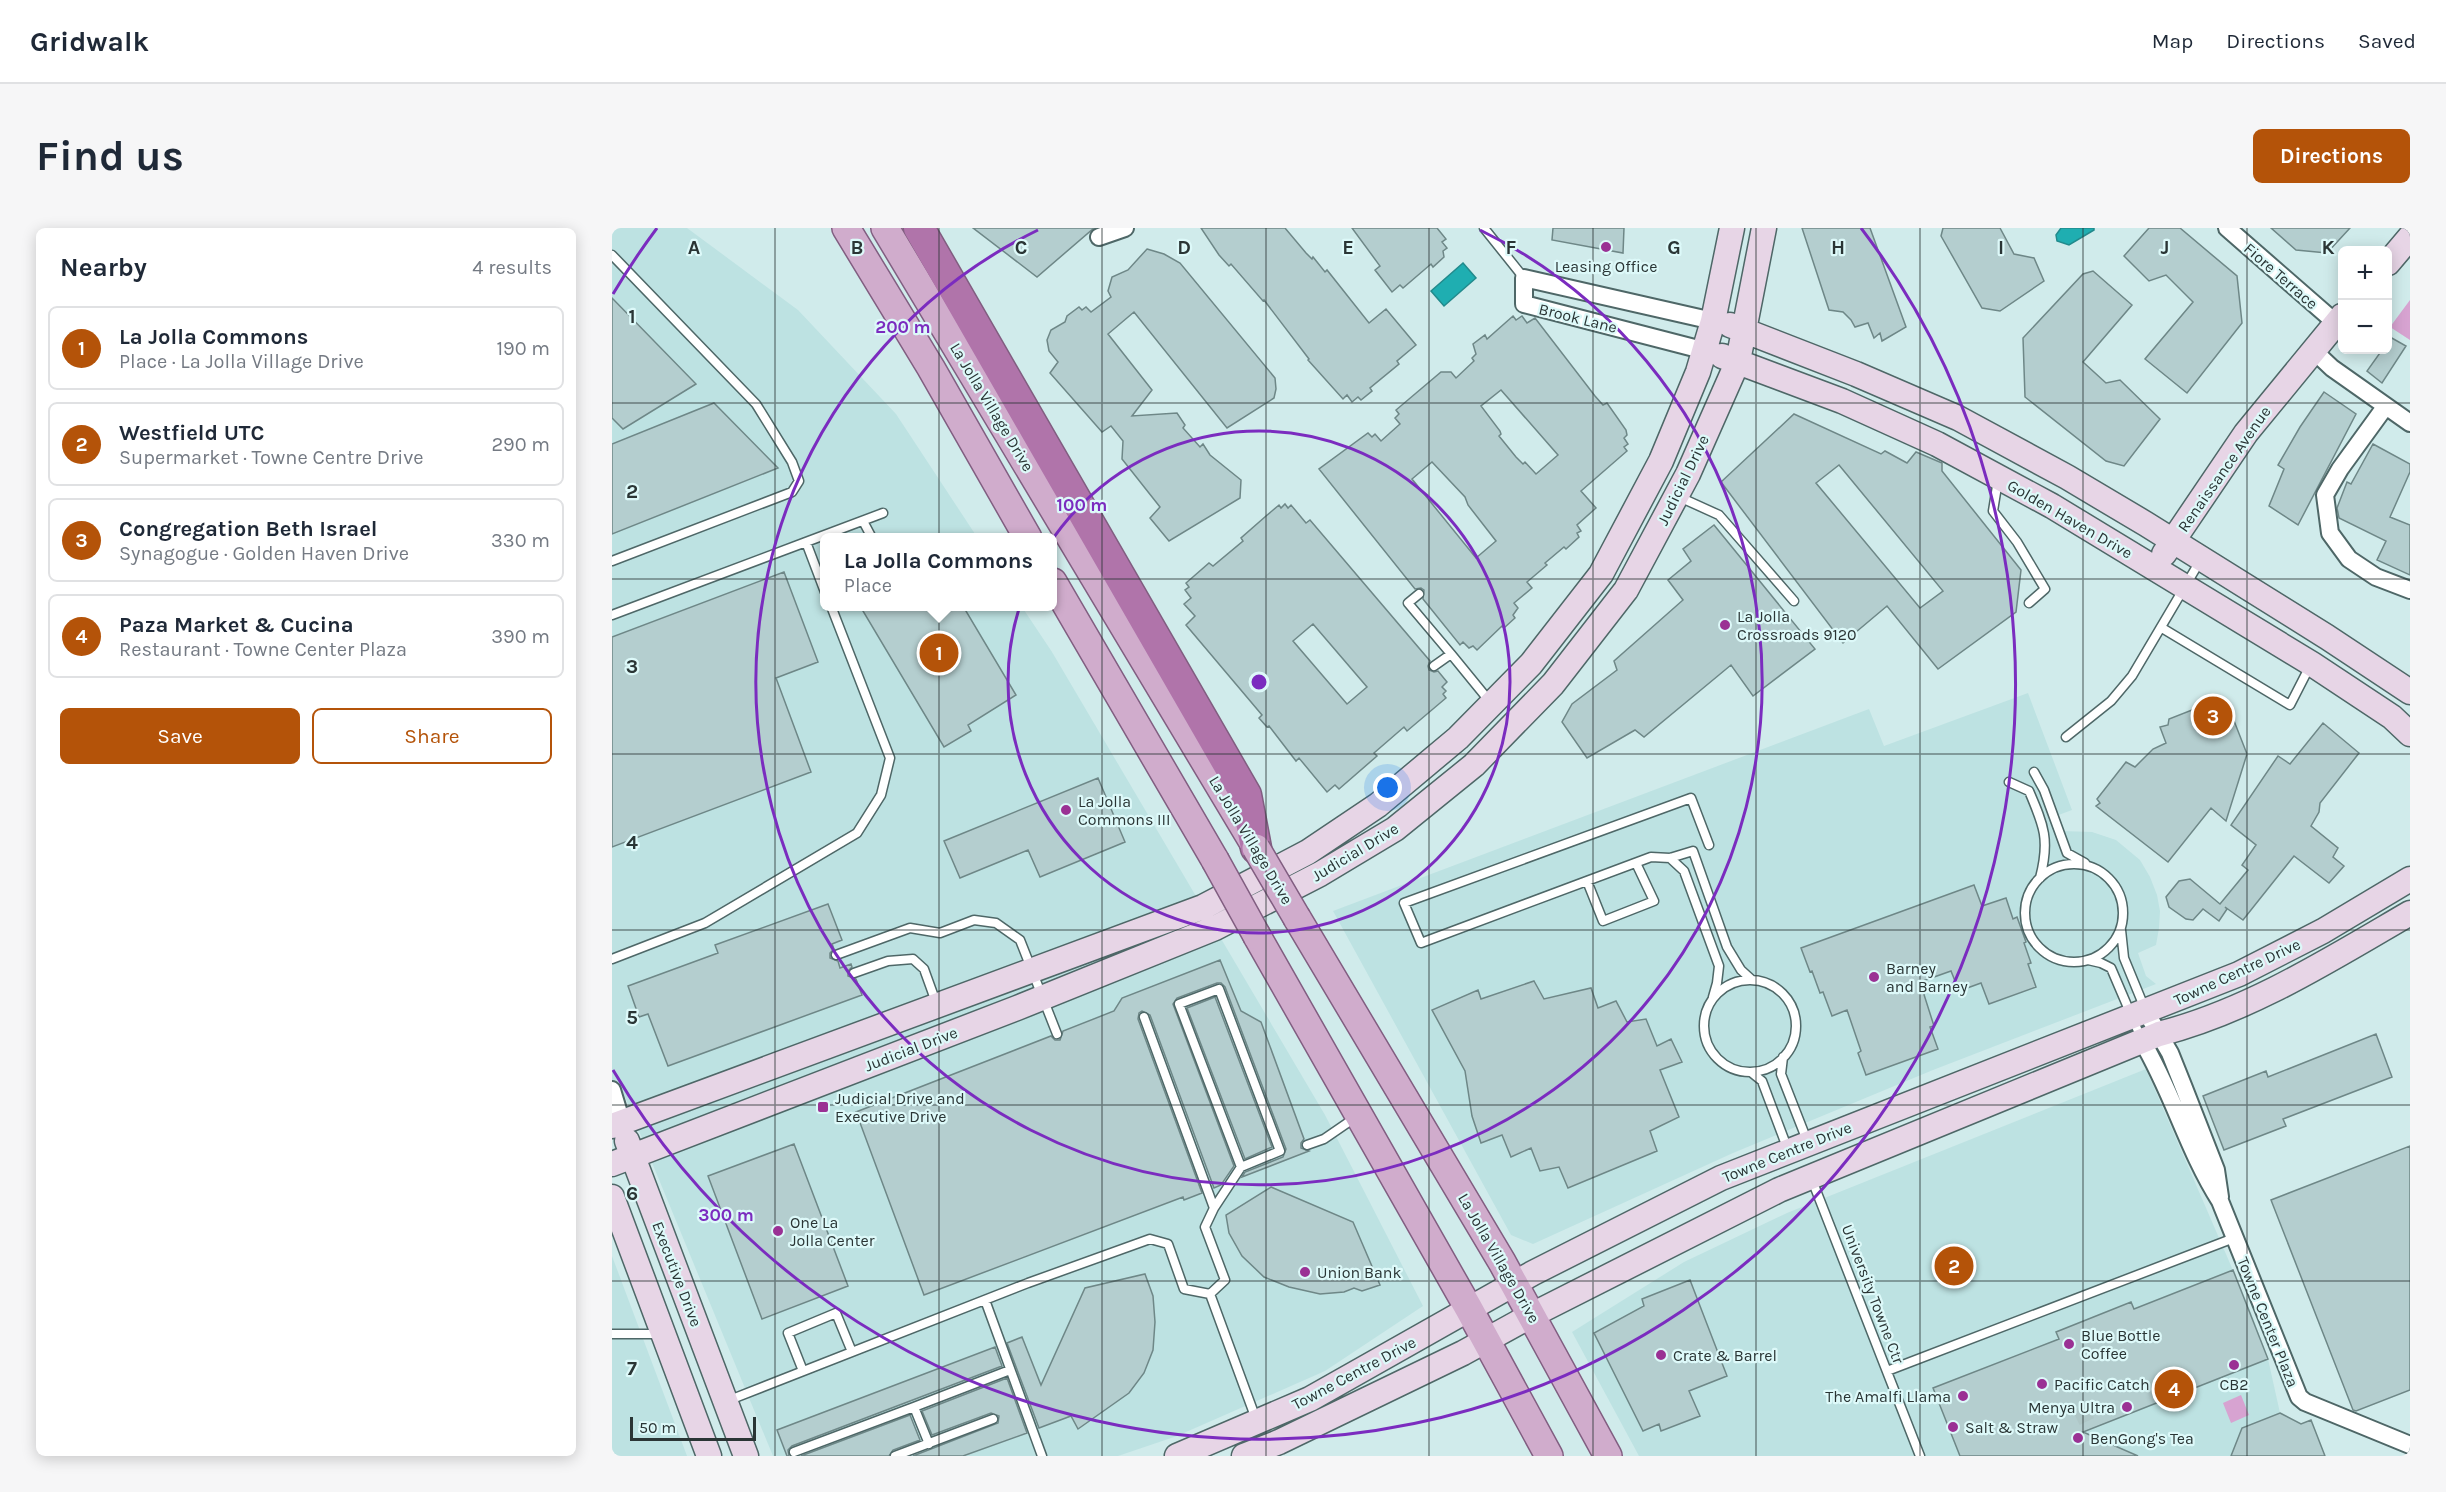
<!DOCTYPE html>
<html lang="en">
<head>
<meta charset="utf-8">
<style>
  body { margin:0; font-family:Karla,sans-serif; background:#f6f6f7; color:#1f2937 }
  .controls { position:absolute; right:18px; top:18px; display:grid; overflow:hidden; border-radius:9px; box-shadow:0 3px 15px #0003 }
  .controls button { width:54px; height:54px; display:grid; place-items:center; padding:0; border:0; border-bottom:2px solid #e0e1e3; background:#fff; color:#1f2937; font:30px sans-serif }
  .scale { position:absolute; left:18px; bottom:15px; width:126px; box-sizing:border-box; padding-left:6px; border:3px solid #2a3535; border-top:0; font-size:16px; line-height:21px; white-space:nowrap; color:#2a3535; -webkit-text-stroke:4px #ddf9f9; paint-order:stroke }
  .you { position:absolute; left:776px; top:560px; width:21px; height:21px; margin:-15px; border:4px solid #fff; border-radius:50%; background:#1a73e8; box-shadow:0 0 0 9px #1a73e833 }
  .badge { display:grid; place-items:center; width:39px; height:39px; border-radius:50%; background:#b45309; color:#fff; font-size:20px; font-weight:700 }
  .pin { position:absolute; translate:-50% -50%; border:3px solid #fff; box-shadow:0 2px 6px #0006 }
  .popup { position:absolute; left:208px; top:305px; width:237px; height:78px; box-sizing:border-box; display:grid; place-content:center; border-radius:9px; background:#fff; filter:drop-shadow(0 2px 4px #0005); font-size:20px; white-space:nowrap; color:#747a83 }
  .popup b { font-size:22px; color:#1f2937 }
  .popup::after { content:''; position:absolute; left:50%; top:100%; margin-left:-12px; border:12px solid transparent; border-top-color:#fff }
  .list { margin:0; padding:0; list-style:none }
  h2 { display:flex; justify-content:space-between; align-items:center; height:78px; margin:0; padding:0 24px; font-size:26px }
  h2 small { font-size:20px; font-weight:400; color:#747a83 }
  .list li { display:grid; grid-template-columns:39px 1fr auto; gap:18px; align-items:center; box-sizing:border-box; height:84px; margin:0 12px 12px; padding:0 12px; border:2px solid #e0e1e3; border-radius:9px }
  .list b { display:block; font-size:22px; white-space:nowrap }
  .list p { margin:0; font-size:20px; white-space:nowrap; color:#747a83 }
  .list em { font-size:20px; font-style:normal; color:#747a83 }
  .actions { display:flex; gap:12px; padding:18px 24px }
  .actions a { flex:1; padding:14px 0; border:2px solid #b45309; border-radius:9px; text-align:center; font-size:21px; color:#b45309 }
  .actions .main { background:#b45309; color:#fff }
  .map { position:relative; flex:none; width:1798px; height:1228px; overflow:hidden; border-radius:9px }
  header { display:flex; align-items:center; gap:36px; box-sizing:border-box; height:84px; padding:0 30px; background:#fff; border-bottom:2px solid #e0e1e3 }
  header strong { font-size:28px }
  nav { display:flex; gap:33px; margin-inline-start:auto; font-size:21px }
  .intro { display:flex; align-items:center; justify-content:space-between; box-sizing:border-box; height:144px; padding:0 36px }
  h1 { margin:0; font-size:42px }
  .button { padding:15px 27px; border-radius:9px; background:#b45309; color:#fff; font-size:21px; font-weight:700 }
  main { display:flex; gap:36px; padding:0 36px }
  aside { flex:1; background:#fff; border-radius:9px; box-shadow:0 3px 15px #0003 }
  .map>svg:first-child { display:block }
</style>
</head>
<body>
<header>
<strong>Gridwalk</strong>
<nav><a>Map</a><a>Directions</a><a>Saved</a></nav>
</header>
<div class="intro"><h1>Find us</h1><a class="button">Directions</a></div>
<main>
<aside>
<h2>Nearby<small>4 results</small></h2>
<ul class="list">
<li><span class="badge">1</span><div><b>La Jolla Commons</b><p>Place · La Jolla Village Drive</p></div><em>190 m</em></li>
<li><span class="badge">2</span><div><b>Westfield UTC</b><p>Supermarket · Towne Centre Drive</p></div><em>290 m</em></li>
<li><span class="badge">3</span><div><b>Congregation Beth Israel</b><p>Synagogue · Golden Haven Drive</p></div><em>330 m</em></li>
<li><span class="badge">4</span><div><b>Paza Market &amp; Cucina</b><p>Restaurant · Towne Center Plaza</p></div><em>390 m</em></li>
</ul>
<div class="actions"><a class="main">Save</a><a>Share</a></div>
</aside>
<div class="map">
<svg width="1798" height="1228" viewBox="0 0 1798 1228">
  <rect width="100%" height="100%" fill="#d0ebeb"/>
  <!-- built -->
  <path fill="#bde2e2" d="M0,0h75l111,82 98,104 81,123 -152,1v68l197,1 30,45 273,463 98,191 -98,65 -148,65 -59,20h-345l-153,-371 -8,3z
    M1416,465l44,117 -16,6 5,15 31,1 24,8 24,20 10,17 7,18 3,16 -1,17 -3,17 -18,8 8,23 10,8 -223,86 -200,83 -200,91 -22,-9 -178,-324 536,-202 15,37z
    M1534,841l105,243 17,47 12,54 21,11 10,-4 11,36h-683l-67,-124 112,-70 103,-49z
    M0,1028l75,200h-75z"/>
  <!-- green -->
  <path fill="#d7a3d1" d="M1798,72v40l-20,-13z
    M1629,1167l8,20 -18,8 -8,-20z"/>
  <!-- water -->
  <path fill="#1faeb1" stroke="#228a8c" stroke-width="1.5" d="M1449,0h33v2l-25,15 -12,-4 -1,-6z
    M851,35l13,15 -32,28 -13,-15z"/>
  <!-- building -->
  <path fill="#b4cecf" stroke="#6e8787" stroke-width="1.5" fill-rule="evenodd" d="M361,0h121l-57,49z
    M589,0h84l21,25 6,6 1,-2 12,15 2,-2 42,53 17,-14 30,36 -19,16 2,3 -29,24 2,3 -11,9 -3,-3 -6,5 -5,-7 -4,4 -35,-39 1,-1 -45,-59 -1,1 -32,-37 -2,2 -10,-11z
    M740,0h85l9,11 -4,3 5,6 -4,3 1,6 -11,10 -2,-3 -28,24 -3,-3 -8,7 -17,-22 5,-4z
    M941,0h71l-1,25 -71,-13z
    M1190,0h68l36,99 -24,14 -2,-8 -6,5 -6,-15 -13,4 -4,-7 -8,-8 -14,-2z
    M1331,0h57l14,26 20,4 10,23 -44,30 -18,-3 -41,-72z
    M1537,0h31l57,48 5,47 -55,70 -42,-34 48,-57 -27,-27 -17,6 -25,-25z
    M1659,0h79l-23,25 -31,-3z
    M535,21l17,5 16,9 95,115 1,11 -2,9 -47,30 -93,-116 -26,22 44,56 -20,26 45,-3 8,12 -2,3 17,19 3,-3 7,11 31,25 -1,18 -71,43 -19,-23 10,-11 -38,-48 1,-18 -12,-15 -9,6 -52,-59 8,-11 -9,-11 -2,-11 4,-10 14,-8 2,-6 12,-9 3,3 4,-3 5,5 20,-15 -3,-6 4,-14 16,-7z
    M1481,43l39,34 -49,57 23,21 14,-3 40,39 -36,47 -18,-5 -81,-64 -2,-59 60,-64z
    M0,70l84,86 -73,45 -11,-11z
    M901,88l3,4 6,-4 5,7 8,-5 60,78 8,9 4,-2 19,27 1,5 -3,3 4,6 -4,3 3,4 -46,40 15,17 -19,17 4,6 -4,2 2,4 -13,12 -2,-2 -19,16 2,2 -20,17 5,6 -18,15 4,5 -5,7 2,3 -11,10 -2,-2 -25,24 -4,-4 -4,2 -6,-6 -3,3 -37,-46 1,-9 -3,-2 -6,1 -96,-120 49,-36 4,4 3,-3 6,7 19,-17 -5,-6 4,-4 -3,-4 45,-38h10l5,6 18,-17 -2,-3 4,-4 -3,-10 12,-9 2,4zM889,162l57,65 -22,19 -11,-12 -2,2 -7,-7 -17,-21 2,-2 -1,-3 -19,-25zM820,234l33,35 3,8 28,36 -20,17 -64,-79z
    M1778,109l16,9 -24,37 -15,-12 15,-21h6v-9z
    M1712,164l32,22 -58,111 -29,-19 15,-37 -6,-4 22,-38z
    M102,175l64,65 -166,66v-90z
    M1182,186l87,40 4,-3 22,12 9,-11 26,11v8l79,99 -5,42 -78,57 -51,-63 -44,37 -122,-161zM1227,237l104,126 -23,17 -104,-125z
    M1761,216l37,20v8l-20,45 20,8v50l-33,-15 9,-19 -47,-23 -2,-10 10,-26 4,2z
    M673,276l3,4 3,-3 15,18 4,-3 120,141 -2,5 1,4 5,2 4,-1 9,11 -5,5 4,4 -3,3 3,4 -39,33 -3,-4 -30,26 3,3 -38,33 -4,-4 -8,7 -28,-34 -3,3 -27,-35 -2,1 -8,-9 3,-3 -76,-90 9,-9 -11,-12 7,-6 -6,-8 4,-3 -3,-4 23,-20 4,3 30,-25 -2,-3 25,-22 13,-11 2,3zM701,396l54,63 -20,17 -54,-63z
    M1102,297l101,124 -62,47 -22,-31 -87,72 -9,-7 -48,28 -25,-36 10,-18 45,-34 -3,-9 69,-61 -15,-20 23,-19 -8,-12z
    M172,344l34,90 -42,16 35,94 -199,75v-210z
    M248,378h103l53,89 -48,30 3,6 -27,16z
    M1608,471l3,10 6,-1 18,46 -21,67 -15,-13 -43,54 -72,-56 4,-3 -3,-4 29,-37 9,5 18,-18 13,-6 -6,-16 8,-2 1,-6z
    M1711,495l36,30 -39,50 -1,9 -8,14 27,22 -5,9 11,9 -15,17 -35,-27 -51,64 -18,-13 2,2 -8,12 -16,-12 -10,11 -7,-1 -17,-12 -3,-10 13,-16 11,-2 30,25 28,-34 -6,-5 14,-20 -25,-20 47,-69 12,8z
    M486,550l27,64 -85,35 -12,-27 -68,28 -16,-37z
    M1362,657l8,21 24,-8 7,21 4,-2 9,25 -2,1 7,20 -3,1 8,23 -47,17 -8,-21 -22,8 -8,-20 -31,11 14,44 -4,1 8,22 -72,26 -8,-22 3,-2 -14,-41 -15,6 -9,-24 -3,1 -8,-22 -2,1 -9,-24z
    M216,676l14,36 -10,4 2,5 -4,4v5l8,3 2,7 11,-4 1,3 -4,4v5l8,3 6,16 -194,71 -20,-52 -9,3 -11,-31 90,-33 -3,-8z
    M608,732l21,51 20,11 43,117 -3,4v5l8,3 -67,26 3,-5 38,-15 3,-8 -61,-162 -4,-4h-4l-40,15 -4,6 61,162 -13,19 -7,3 -64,-173 -8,-4 -3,2 -1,6 64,174 -18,7 -1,-3 -259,98 -68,-183 195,-76 4,4h5l3,-9 51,-20 8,-13z
    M922,753l10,18 47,-11 7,20 18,-7 11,21 19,-3 11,27 14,-7 11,23 -22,8 19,47 -29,14 7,20 -89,37 -9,-21 -19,4 -9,-23 -20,9 -9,-22 -21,8 -9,-27 -7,-45 -33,-61 46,-20 3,9z
    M603,769l57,150 -27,12 -58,-151z
    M1764,806l16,43 -109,42 3,7 -62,24 -21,-54 63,-25 2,6z
    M182,916l54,142 -86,33 -54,-143z
    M1798,918v244l-54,21 -3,-1 -82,-210z
    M659,959l82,35 27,63 -18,6 -8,-3 -10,4 -24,2 -31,-7 -25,-10 -22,-21 -13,-23 -3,-18z
    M1621,1042l35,89 -185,73 55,24h-178l-27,-68 126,-49 -3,-7 75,-30 3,7z
    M533,1046l8,22 2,26 -2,28 -9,23 -15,20 -51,36 -7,-13 -32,12 -32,-85 15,-6 19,48 44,-97z
    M1078,1052l37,96 -38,15 11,25 -39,15 -2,-7 -16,7 -49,-98 50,-27 -2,-7z
    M383,1119l7,19 -210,80 -4,4 1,6h-2l-10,-26z
    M395,1150l20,55 -64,23h-50l85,-33 1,-7 -8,-3 -59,22 -10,-24z
    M1668,1185l21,11 10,-4 14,36h-94l11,-28z
    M298,1187l10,25 -27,10 -4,6h-88z"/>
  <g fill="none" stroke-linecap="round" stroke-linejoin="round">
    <!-- street-tunnel -->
    <path stroke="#afc7c7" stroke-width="16" stroke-dasharray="16 8" stroke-linecap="butt" d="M1468,1179l7,15"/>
    <defs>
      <path id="lane" d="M872,0l40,50
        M0,27l144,149 36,58 7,19 -7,11 -180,69
        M1386,252l-5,31 24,31 28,47 -16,14
        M1065,268l42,19 75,86
        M251,293l9,17
        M194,314l77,-29
        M807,366l-11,9 43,51
        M0,387l194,-73 19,50
        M1550,400l128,77 21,-41
        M822,438l17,-12 40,49
        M1454,509l45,-36 21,-25 68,-115
        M1422,544l10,18 23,63 18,10
        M1397,554l20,9c15,35 21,49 11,87
        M1097,617l-18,-47 -287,105 17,40 230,-86 19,1 23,-7 34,96 14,23 11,10
        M1058,630l14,13 35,95 -2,17 -4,14
        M1413 685a49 49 0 1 1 98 0a49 49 0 1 1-98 0Z
        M975,653l16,40 51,-20 -18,-38
        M1509,702l3,28 21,51
        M224,727l74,-27 30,5 34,-13 22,3 24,17 37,94
        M0,731l93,-36 152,-90 24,-38 9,-37 -59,-152
        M1476,732l13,3 10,5 30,70
        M242,745l34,-12 25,-2 11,10 13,36
        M1092 798a46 46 0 1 1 92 0a46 46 0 1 1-92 0Z
        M532,789l70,191 -9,19 20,53 -15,14 46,125
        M1171,829l-2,17 27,69
        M1140,845l10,8 26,69
        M695,917l17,-6 32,-22
        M1200,952l108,276
        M602,980l27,-41 39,-16 -61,-162 -40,15 62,163
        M373,1072l57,156
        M0,1106h47
        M191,1143l-15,-38 48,-20 16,39
        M1275,1143l347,-133
        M115,1173l301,-118 122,-44 18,5 16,45 26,5
        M317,1216l-15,-37 96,-37
        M182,1224l120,-45
        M283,1228l98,-37"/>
      <path id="street" d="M1615,0l109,95
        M487,9l26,-9
        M1094,123l-182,-47v-26l189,43
        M1702,123l18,17 78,55
        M1773,179l-45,62 -15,26 5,38 19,26 27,18 34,13
        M1534,784l24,41 14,35 32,82 4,27
        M1530,813c31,52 46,110 78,160l79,196 6,5 105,43
        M0,862l10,33"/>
      <path id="secondary" d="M1776,35l22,-26
        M1118,97l126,49 102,44 109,59 79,47 181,113 83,55
        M1110,128l120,45 95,43 115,62 260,158 80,53 18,17
        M1552,326l82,-121 96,-117
        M0,898l591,-219 105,-55 70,-47 80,-67 73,-74 70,-90 60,-113 37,-89 15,-51 19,-93
        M15,913l119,315
        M0,936l405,-156 198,-80 105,-54 75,-45 79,-64 79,-81 73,-94 62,-116 50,-113 26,-133
        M0,969l97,259
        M565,1228l133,-57 223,-126 188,-95 518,-204 84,-43 87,-52
        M632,1228l35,-14 184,-89 69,-38 247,-125 380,-156c90,-23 172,-75 251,-121"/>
      <path id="primary" d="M234,0l85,140 97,170
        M273,0l368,614
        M441,354l162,278
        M685,690l205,344 106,194
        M645,708l212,373 80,147"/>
      <path id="highway" d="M307,0l327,567 10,53"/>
    </defs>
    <!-- lane casing -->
    <use href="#lane" stroke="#4e6767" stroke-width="11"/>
    <!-- street casing -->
    <use href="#street" stroke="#4e6767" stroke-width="20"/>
    <!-- secondary casing -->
    <use href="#secondary" stroke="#4e6767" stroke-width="27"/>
    <!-- primary casing -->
    <use href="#primary" stroke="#815e81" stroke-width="30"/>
    <!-- highway casing -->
    <use href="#highway" stroke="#815e81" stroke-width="33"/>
    <!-- lane -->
    <use href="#lane" stroke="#fff" stroke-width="8"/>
    <!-- street -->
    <use href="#street" stroke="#fff" stroke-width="16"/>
    <!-- secondary -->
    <use href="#secondary" stroke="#e7d5e6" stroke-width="24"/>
    <!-- primary -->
    <use href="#primary" stroke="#d0accc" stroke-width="27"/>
    <!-- highway -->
    <use href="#highway" stroke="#b074aa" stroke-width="30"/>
    <defs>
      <path id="primary-bridge" d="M644,620l41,70
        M603,632l42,76"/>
    </defs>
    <!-- primary-bridge casing -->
    <use href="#primary-bridge" stroke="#815e81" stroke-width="30" stroke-linecap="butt"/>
    <!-- primary-bridge -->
    <use href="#primary-bridge" stroke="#d0accc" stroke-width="27"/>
  </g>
  <!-- grid -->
  <path fill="none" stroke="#2a3535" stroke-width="1.5" stroke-opacity="0.55" d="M163,0v1228M327,0v1228M490,0v1228M654,0v1228M817,0v1228M981,0v1228M1144,0v1228M1308,0v1228M1471,0v1228M1635,0v1228M0,175h1798M0,351h1798M0,526h1798M0,702h1798M0,877h1798M0,1053h1798"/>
  <!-- distance rings -->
  <g fill="none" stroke="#7b2cbf" stroke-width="3">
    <circle cx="647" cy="454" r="251"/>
    <path d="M868 2A503 503 0 1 1 426 2"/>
    <path d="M1 66A754 754 0 0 1 45 0M1249 0A754 754 0 1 1 1 842"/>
  </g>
  <!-- markers -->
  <g fill="#9a3194" stroke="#ddf9f9" stroke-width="2">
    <circle cx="994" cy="19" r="6"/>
    <circle cx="1113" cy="397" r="6"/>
    <circle cx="454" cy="582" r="6"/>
    <circle cx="1262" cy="749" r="6"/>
    <rect x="205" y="873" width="12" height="12" rx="3"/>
    <circle cx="166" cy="1003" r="6"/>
    <circle cx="693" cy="1044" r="6"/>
    <circle cx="1457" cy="1116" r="6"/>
    <circle cx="1049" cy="1127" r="6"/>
    <circle cx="1622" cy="1137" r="6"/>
    <circle cx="1430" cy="1156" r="6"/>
    <circle cx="1351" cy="1168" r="6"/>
    <circle cx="1515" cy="1179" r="6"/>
    <circle cx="1341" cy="1199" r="6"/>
    <circle cx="1466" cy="1210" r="6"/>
  </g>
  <g text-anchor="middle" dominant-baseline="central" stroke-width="4.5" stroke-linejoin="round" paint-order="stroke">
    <!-- poi labels -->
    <g font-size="16" fill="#2a3535" stroke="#ddf9f9" text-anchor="start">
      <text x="994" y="38" text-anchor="middle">Leasing Office</text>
      <text x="1125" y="388">La Jolla<tspan x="1125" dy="18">Crossroads 9120</tspan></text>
      <text x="466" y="573">La Jolla<tspan x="466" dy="18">Commons III</tspan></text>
      <text x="1274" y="740">Barney<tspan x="1274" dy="18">and Barney</tspan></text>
      <text x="223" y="870">Judicial Drive and<tspan x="223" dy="18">Executive Drive</tspan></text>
      <text x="178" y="994">One La<tspan x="178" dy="18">Jolla Center</tspan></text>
      <text x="705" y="1044">Union Bank</text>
      <text x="1469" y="1107">Blue Bottle<tspan x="1469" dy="18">Coffee</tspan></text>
      <text x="1061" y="1127">Crate &amp; Barrel</text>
      <text x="1442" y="1156">Pacific Catch</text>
      <text x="1622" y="1156" text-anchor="middle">CB2</text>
      <text x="1339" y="1168" text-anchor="end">The Amalfi Llama</text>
      <text x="1503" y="1179" text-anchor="end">Menya Ultra</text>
      <text x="1353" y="1199">Salt &amp; Straw</text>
      <text x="1478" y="1210">BenGong's Tea</text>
    </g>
    <!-- street labels -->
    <g font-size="16" fill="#2a3535" stroke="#ddf9f9">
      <text transform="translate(1669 48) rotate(41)">Fiore Terrace</text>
      <text transform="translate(966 90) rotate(14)">Brook Lane</text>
      <text transform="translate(380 179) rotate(59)">La Jolla Village Drive</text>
      <text transform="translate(1612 241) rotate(-55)">Renaissance Avenue</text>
      <text transform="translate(1071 252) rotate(-64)">Judicial Drive</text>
      <text transform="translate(1458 291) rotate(30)">Golden Haven Drive</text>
      <text transform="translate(639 612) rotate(59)">La Jolla Village Drive</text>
      <text transform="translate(743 624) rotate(-31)">Judicial Drive</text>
      <text transform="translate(1625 744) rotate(-25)">Towne Centre Drive</text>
      <text transform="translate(299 821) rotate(-21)">Judicial Drive</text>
      <text transform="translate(1175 924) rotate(-22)">Towne Centre Drive</text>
      <text transform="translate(887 1030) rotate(60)">La Jolla Village Drive</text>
      <text transform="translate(65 1046) rotate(69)">Executive Drive</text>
      <text transform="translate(1261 1066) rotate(69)">University Towne Ctr</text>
      <text transform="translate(1656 1094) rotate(68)">Towne Center Plaza</text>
      <text transform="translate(742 1145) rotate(-28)">Towne Centre Drive</text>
    </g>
  </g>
  <g font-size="20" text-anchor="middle" font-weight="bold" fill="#2a3535" stroke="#ddf9f9" stroke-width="4.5" stroke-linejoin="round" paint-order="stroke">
    <text x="82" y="26">A</text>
    <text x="245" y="26">B</text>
    <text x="409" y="26">C</text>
    <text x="572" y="26">D</text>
    <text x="736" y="26">E</text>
    <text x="899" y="26">F</text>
    <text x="1062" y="26">G</text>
    <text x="1226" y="26">H</text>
    <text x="1389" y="26">I</text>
    <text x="1553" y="26">J</text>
    <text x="1716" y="26">K</text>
    <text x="20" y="95">1</text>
    <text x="20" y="270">2</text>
    <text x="20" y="445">3</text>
    <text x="20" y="621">4</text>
    <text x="20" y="796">5</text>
    <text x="20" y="972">6</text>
    <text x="20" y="1147">7</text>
  </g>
  <circle cx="647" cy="454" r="9" fill="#7b2cbf" stroke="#ddf9f9" stroke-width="3"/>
  <g font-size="18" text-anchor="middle" font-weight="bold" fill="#7b2cbf" stroke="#ddf9f9" stroke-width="4.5" stroke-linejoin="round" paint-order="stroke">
    <text x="291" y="105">200 m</text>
    <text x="470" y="283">100 m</text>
    <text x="114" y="993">300 m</text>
  </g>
</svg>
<div class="controls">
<button>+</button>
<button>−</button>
</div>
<div class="scale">50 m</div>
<div class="you"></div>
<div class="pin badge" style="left:327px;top:425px">1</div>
<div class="popup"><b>La Jolla Commons</b>Place</div>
<div class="pin badge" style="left:1342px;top:1038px">2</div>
<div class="pin badge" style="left:1601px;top:488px">3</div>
<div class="pin badge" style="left:1562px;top:1161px">4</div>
</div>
</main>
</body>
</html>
